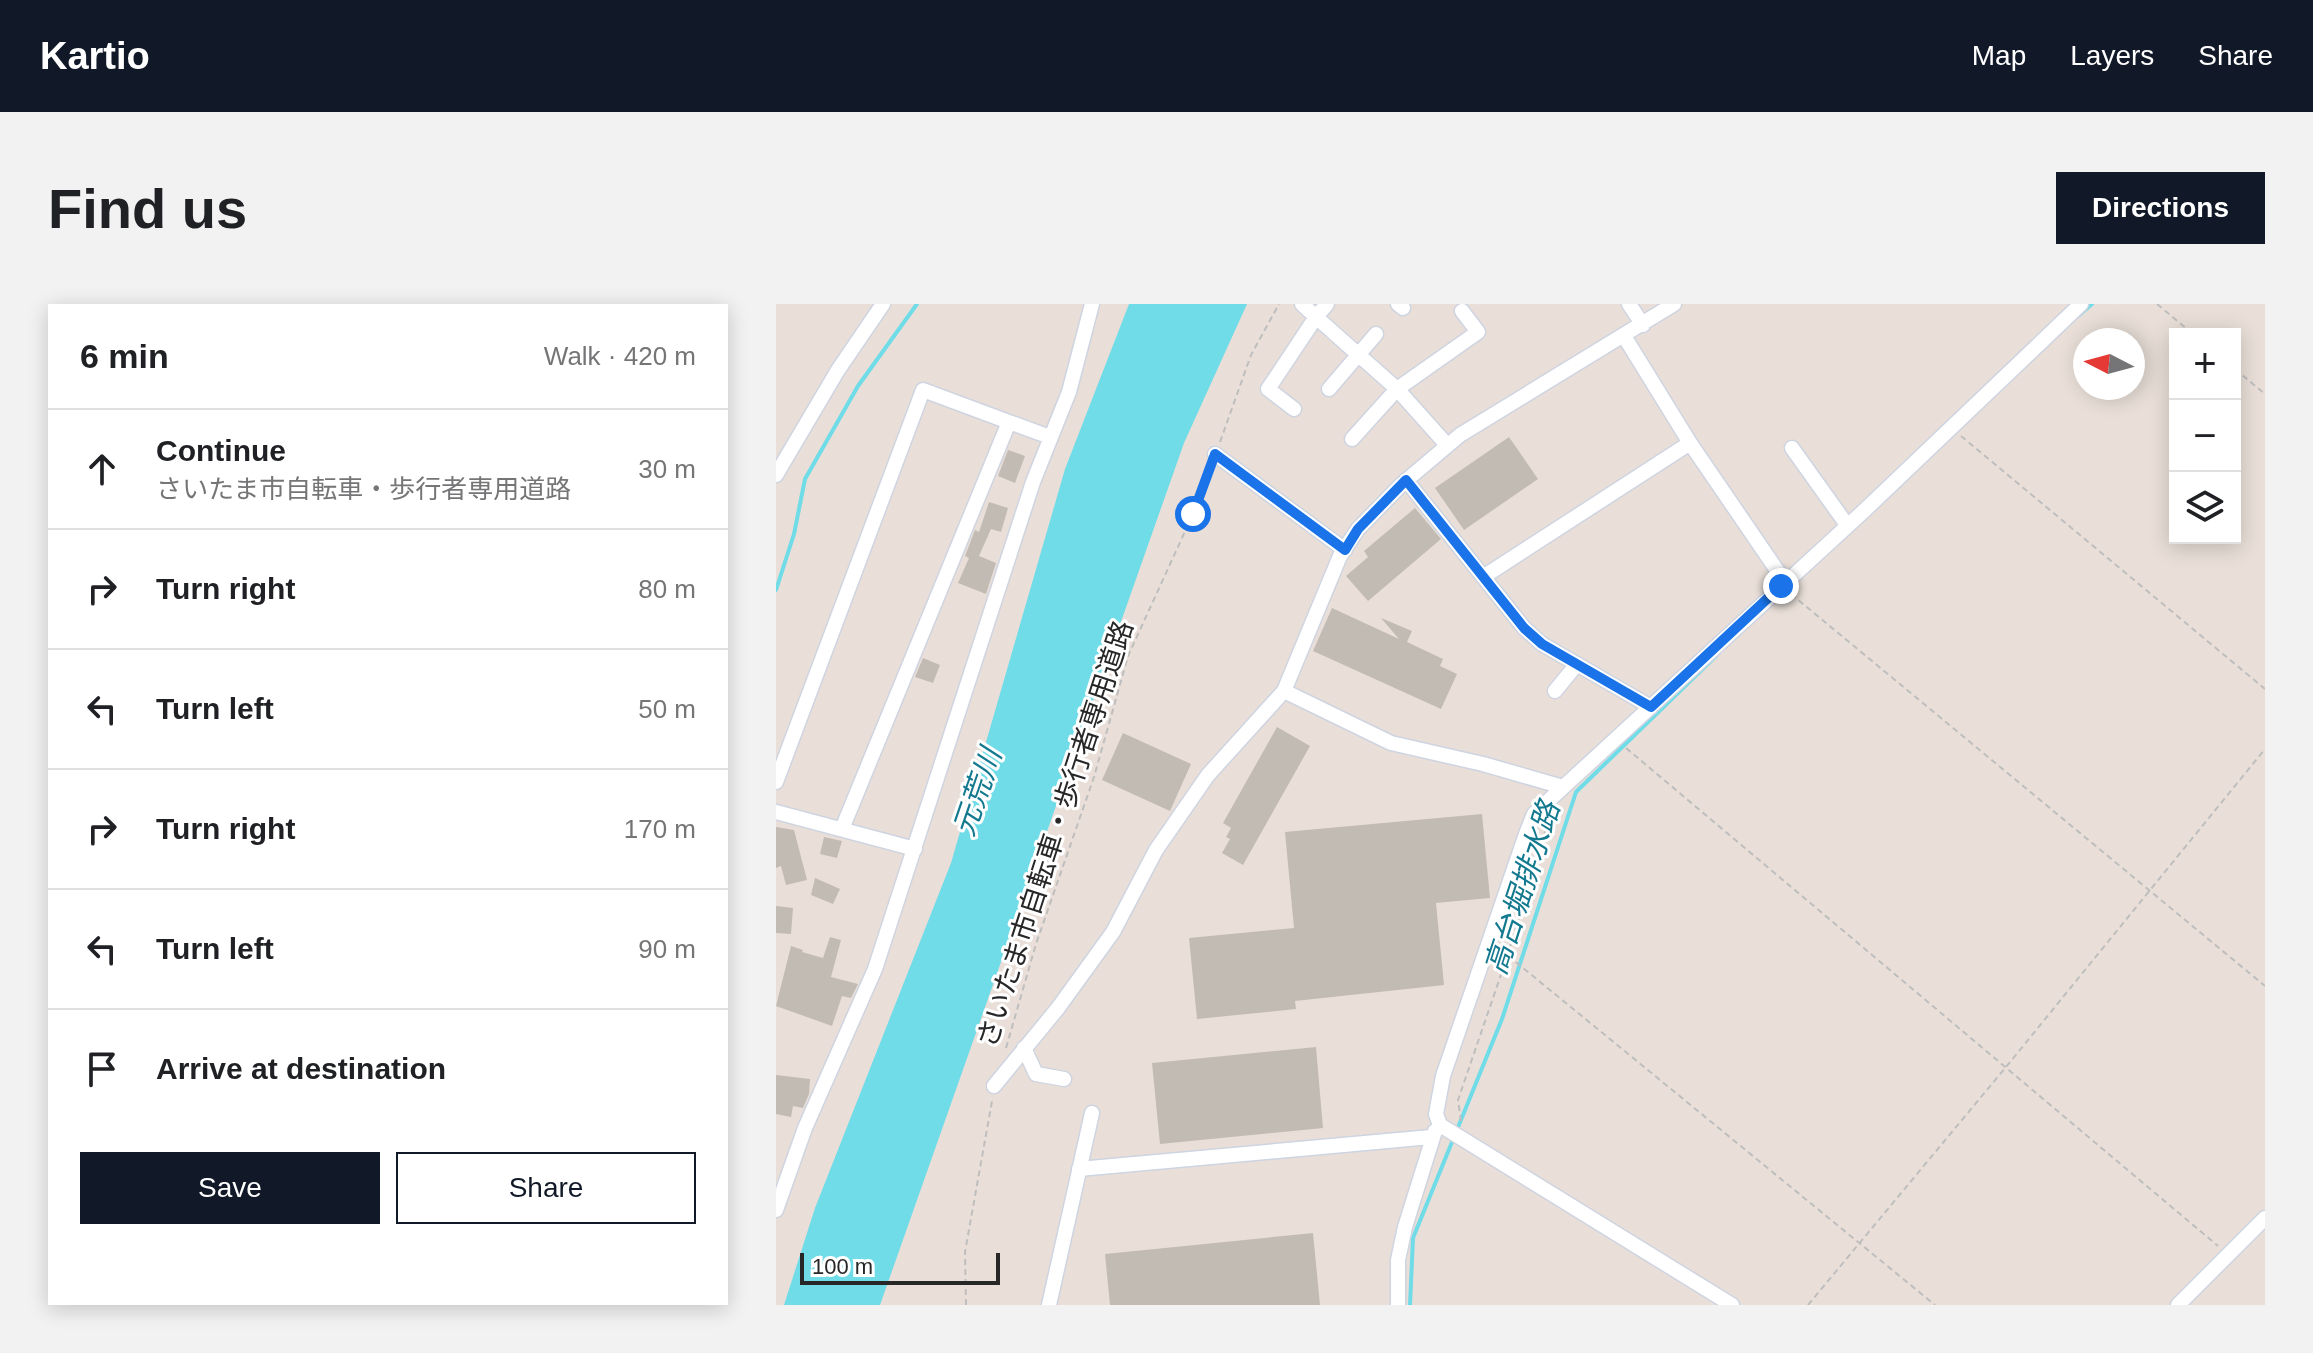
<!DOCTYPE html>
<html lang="en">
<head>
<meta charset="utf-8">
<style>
  body { margin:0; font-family:Arial,"Noto Sans JP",sans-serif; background:#f2f2f2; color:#202124 }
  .controls { position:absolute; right:24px; top:24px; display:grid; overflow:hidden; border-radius:0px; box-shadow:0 4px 20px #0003 }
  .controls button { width:72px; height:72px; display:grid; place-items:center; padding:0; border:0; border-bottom:2px solid #e0e0e0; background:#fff; color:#202124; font:40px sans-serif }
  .compass { position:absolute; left:1297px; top:24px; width:72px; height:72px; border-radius:50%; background:#fff; box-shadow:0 4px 20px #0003; rotate:276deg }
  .scale { position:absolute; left:24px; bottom:20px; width:200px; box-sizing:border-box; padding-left:8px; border:4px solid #272727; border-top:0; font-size:22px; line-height:28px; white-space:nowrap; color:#272727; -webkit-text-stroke:6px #fff; paint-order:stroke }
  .stop { position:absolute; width:24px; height:24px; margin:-18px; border:6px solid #1a73e8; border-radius:50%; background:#fff }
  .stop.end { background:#1a73e8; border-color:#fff; box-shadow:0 2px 8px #0008 }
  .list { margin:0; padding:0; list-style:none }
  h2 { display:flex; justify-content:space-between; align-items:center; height:104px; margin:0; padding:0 32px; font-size:34px }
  h2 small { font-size:26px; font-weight:400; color:#757577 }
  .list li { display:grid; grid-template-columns:52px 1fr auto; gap:24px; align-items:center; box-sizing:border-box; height:120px; padding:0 32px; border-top:2px solid #e0e0e0 }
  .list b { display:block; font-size:30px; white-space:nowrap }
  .list p { margin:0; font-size:26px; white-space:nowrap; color:#757577 }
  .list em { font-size:26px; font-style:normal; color:#757577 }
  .actions { display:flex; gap:16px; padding:24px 32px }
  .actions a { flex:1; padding:18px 0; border:2px solid #111827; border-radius:0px; text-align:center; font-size:28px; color:#111827 }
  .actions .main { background:#111827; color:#fff }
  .icon { flex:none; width:44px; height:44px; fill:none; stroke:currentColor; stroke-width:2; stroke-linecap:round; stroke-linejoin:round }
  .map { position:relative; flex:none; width:1489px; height:1001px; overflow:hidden; border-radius:0px }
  header { display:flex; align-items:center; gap:48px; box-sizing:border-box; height:112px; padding:0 40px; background:#111827; color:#fff }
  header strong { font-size:38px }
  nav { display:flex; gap:44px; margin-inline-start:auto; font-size:28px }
  .intro { display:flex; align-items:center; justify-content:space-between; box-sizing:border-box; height:192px; padding:0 48px }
  h1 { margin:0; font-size:56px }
  .button { padding:20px 36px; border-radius:0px; background:#111827; color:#fff; font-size:28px; font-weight:700 }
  main { display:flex; gap:48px; padding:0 48px }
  aside { flex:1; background:#fff; border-radius:0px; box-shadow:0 4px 20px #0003 }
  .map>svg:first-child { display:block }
</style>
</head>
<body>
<header>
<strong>Kartio</strong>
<nav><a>Map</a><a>Layers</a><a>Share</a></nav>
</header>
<div class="intro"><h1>Find us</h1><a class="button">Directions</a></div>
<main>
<aside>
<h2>6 min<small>Walk · 420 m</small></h2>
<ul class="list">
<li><svg class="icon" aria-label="ahead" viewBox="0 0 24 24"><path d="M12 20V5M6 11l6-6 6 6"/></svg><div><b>Continue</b><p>さいたま市自転車・歩行者専用道路</p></div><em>30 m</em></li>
<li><svg class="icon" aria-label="right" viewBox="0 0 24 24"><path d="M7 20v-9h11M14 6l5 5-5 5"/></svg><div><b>Turn right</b></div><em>80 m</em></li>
<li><svg class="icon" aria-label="left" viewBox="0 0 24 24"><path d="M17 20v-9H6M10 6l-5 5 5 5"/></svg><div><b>Turn left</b></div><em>50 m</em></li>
<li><svg class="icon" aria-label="right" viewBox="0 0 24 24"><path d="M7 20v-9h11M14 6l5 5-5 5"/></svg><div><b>Turn right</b></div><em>170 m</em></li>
<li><svg class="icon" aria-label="left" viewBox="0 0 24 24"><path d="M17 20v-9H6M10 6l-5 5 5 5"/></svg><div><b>Turn left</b></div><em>90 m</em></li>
<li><svg class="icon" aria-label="arrive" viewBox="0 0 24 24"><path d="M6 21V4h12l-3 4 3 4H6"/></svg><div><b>Arrive at destination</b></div></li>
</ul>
<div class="actions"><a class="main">Save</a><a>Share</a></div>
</aside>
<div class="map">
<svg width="1489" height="1001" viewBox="0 0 1489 1001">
  <rect width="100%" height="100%" fill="#e9dfd8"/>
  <!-- water -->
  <path fill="#6fdce8" d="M353,0h118l-63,139 -304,862h-96l31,-97 136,-345 114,-394z"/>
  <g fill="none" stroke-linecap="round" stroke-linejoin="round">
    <!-- stream -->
    <path stroke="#6fdce8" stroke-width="4" d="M1302,12l14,-12
      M0,286l18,-56 11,-55 53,-93 59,-82
      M634,1001l3,-67 89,-219 74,-227 140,-136"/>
  </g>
  <!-- building -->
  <path fill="#c1bbb4" d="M733,133l29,42 -74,51 -29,-42z
    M232,146l17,6 -10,27 -17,-7z
    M213,198l19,6 -7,24 -10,-3 -12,27 17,7 -10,31 -28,-11 11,-25 -4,-2 10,-26 4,2z
    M639,204l26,31 -73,62 -22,-25 22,-19 -4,-6z
    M556,304l67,31 -18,-21 31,13 -5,11 36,17 -3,7 17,8 -16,35 -128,-58z
    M147,354l17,7 -7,18 -18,-6z
    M501,423l33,19 -67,119 -21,-12 8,-14 -4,-2 5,-9 -8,-5z
    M347,429l68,31 -21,47 -68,-31z
    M706,510l8,84 -54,5 8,82 -149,16 1,8 -99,10 -8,-81 105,-10 -9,-96z
    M0,523l18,3 13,50 -21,5 -5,-19 -5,2z
    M48,533l18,4 -5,17 -17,-4z
    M39,574l25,11 -7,15 -22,-9z
    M0,602l17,2 -2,26 -15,-1z
    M54,633l11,3 -10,37 27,7 -7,14 -9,-2 -10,30 -56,-20 15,-60 12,4 -1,2 21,6z
    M540,743l7,81 -163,16 -8,-81z
    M0,771l34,4 -1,15 -6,14 -10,-2 -2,11 -15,-3z
    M537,929l7,72h-210l-5,-51z"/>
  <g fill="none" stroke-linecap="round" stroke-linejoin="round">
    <defs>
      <path id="minor" d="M551,0l-11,13 81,72 50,56
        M622,0l5,4
        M853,0l14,21
        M848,32l66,107 95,139
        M553,85l47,-55
        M518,105l-26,-20 48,-72 -14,-13
        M576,135l45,-50 81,-57 -16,-21
        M1016,144l55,77
        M439,150l130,96
        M0,171l62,-105 45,-66
        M630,176l118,148 18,16 109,63
        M707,273l207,-134
        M508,387l107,52 92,21 80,23
        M779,387l22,-27
        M0,478l147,-392 86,32
        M0,508l139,37
        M66,525l167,-407 41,15
        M248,744l12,26 28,5
        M218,782l64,-78 55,-76 43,-82 52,-75 76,-84 56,-135 18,-27 44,-45 58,-49 214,-131
        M303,865l352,-32
        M0,906l29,-82 70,-159 158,-487 36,-90 23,-88
        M273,1001l43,-192
        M622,1001v-45l7,-33 30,-96
        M956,1001l-292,-180 -4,-11 7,-38 83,-242 8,-20 333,-306 214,-204
        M1402,1001l87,-87"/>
    </defs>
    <!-- minor casing -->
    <use href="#minor" stroke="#ced4e0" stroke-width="17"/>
    <!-- path -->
    <path stroke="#bebebe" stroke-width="2" stroke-dasharray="6 4" stroke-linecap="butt" d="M1381,0l36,30
      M1459,65l30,25
      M1185,132l304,253
      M444,138l31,-87 28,-51
      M1015,290l474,392
      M850,444l592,498
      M730,656l11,3 418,342
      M230,744l30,-104 58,-167 34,-121 65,-142 18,-47
      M685,817l-3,-21 48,-140 43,-141
      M190,1001l-1,-53 27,-151
      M1032,1001l198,-238 259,-318"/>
    <!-- minor -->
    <use href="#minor" stroke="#fff" stroke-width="14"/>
  </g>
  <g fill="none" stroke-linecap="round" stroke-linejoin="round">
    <!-- route -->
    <path stroke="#1a73e8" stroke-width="10" d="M417,210l22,-60 130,96 13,-21 48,-49 118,148 18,16 109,63 130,-121"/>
  </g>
  <g text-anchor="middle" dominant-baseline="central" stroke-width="6" stroke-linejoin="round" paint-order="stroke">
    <!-- street labels -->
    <g font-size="28" fill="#272727" stroke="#fff">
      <text transform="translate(279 530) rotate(-72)">さいたま市自転車・歩行者専用道路</text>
    </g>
    <!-- water labels -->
    <g font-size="30" font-style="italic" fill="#13798f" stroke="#fff">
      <text transform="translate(201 488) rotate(-71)">元荒川</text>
      <text transform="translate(746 584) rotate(-72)">高台堀排水路</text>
    </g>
  </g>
</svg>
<div class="controls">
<button>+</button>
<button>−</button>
<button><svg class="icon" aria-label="layers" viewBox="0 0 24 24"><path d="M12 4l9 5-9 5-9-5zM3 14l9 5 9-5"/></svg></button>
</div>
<svg class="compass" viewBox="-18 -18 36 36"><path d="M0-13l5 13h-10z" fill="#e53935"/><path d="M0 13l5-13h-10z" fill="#757577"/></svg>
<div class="scale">100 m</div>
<div class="stop" style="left:417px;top:210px"></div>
<div class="stop end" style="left:1005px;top:282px"></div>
</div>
</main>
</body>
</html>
